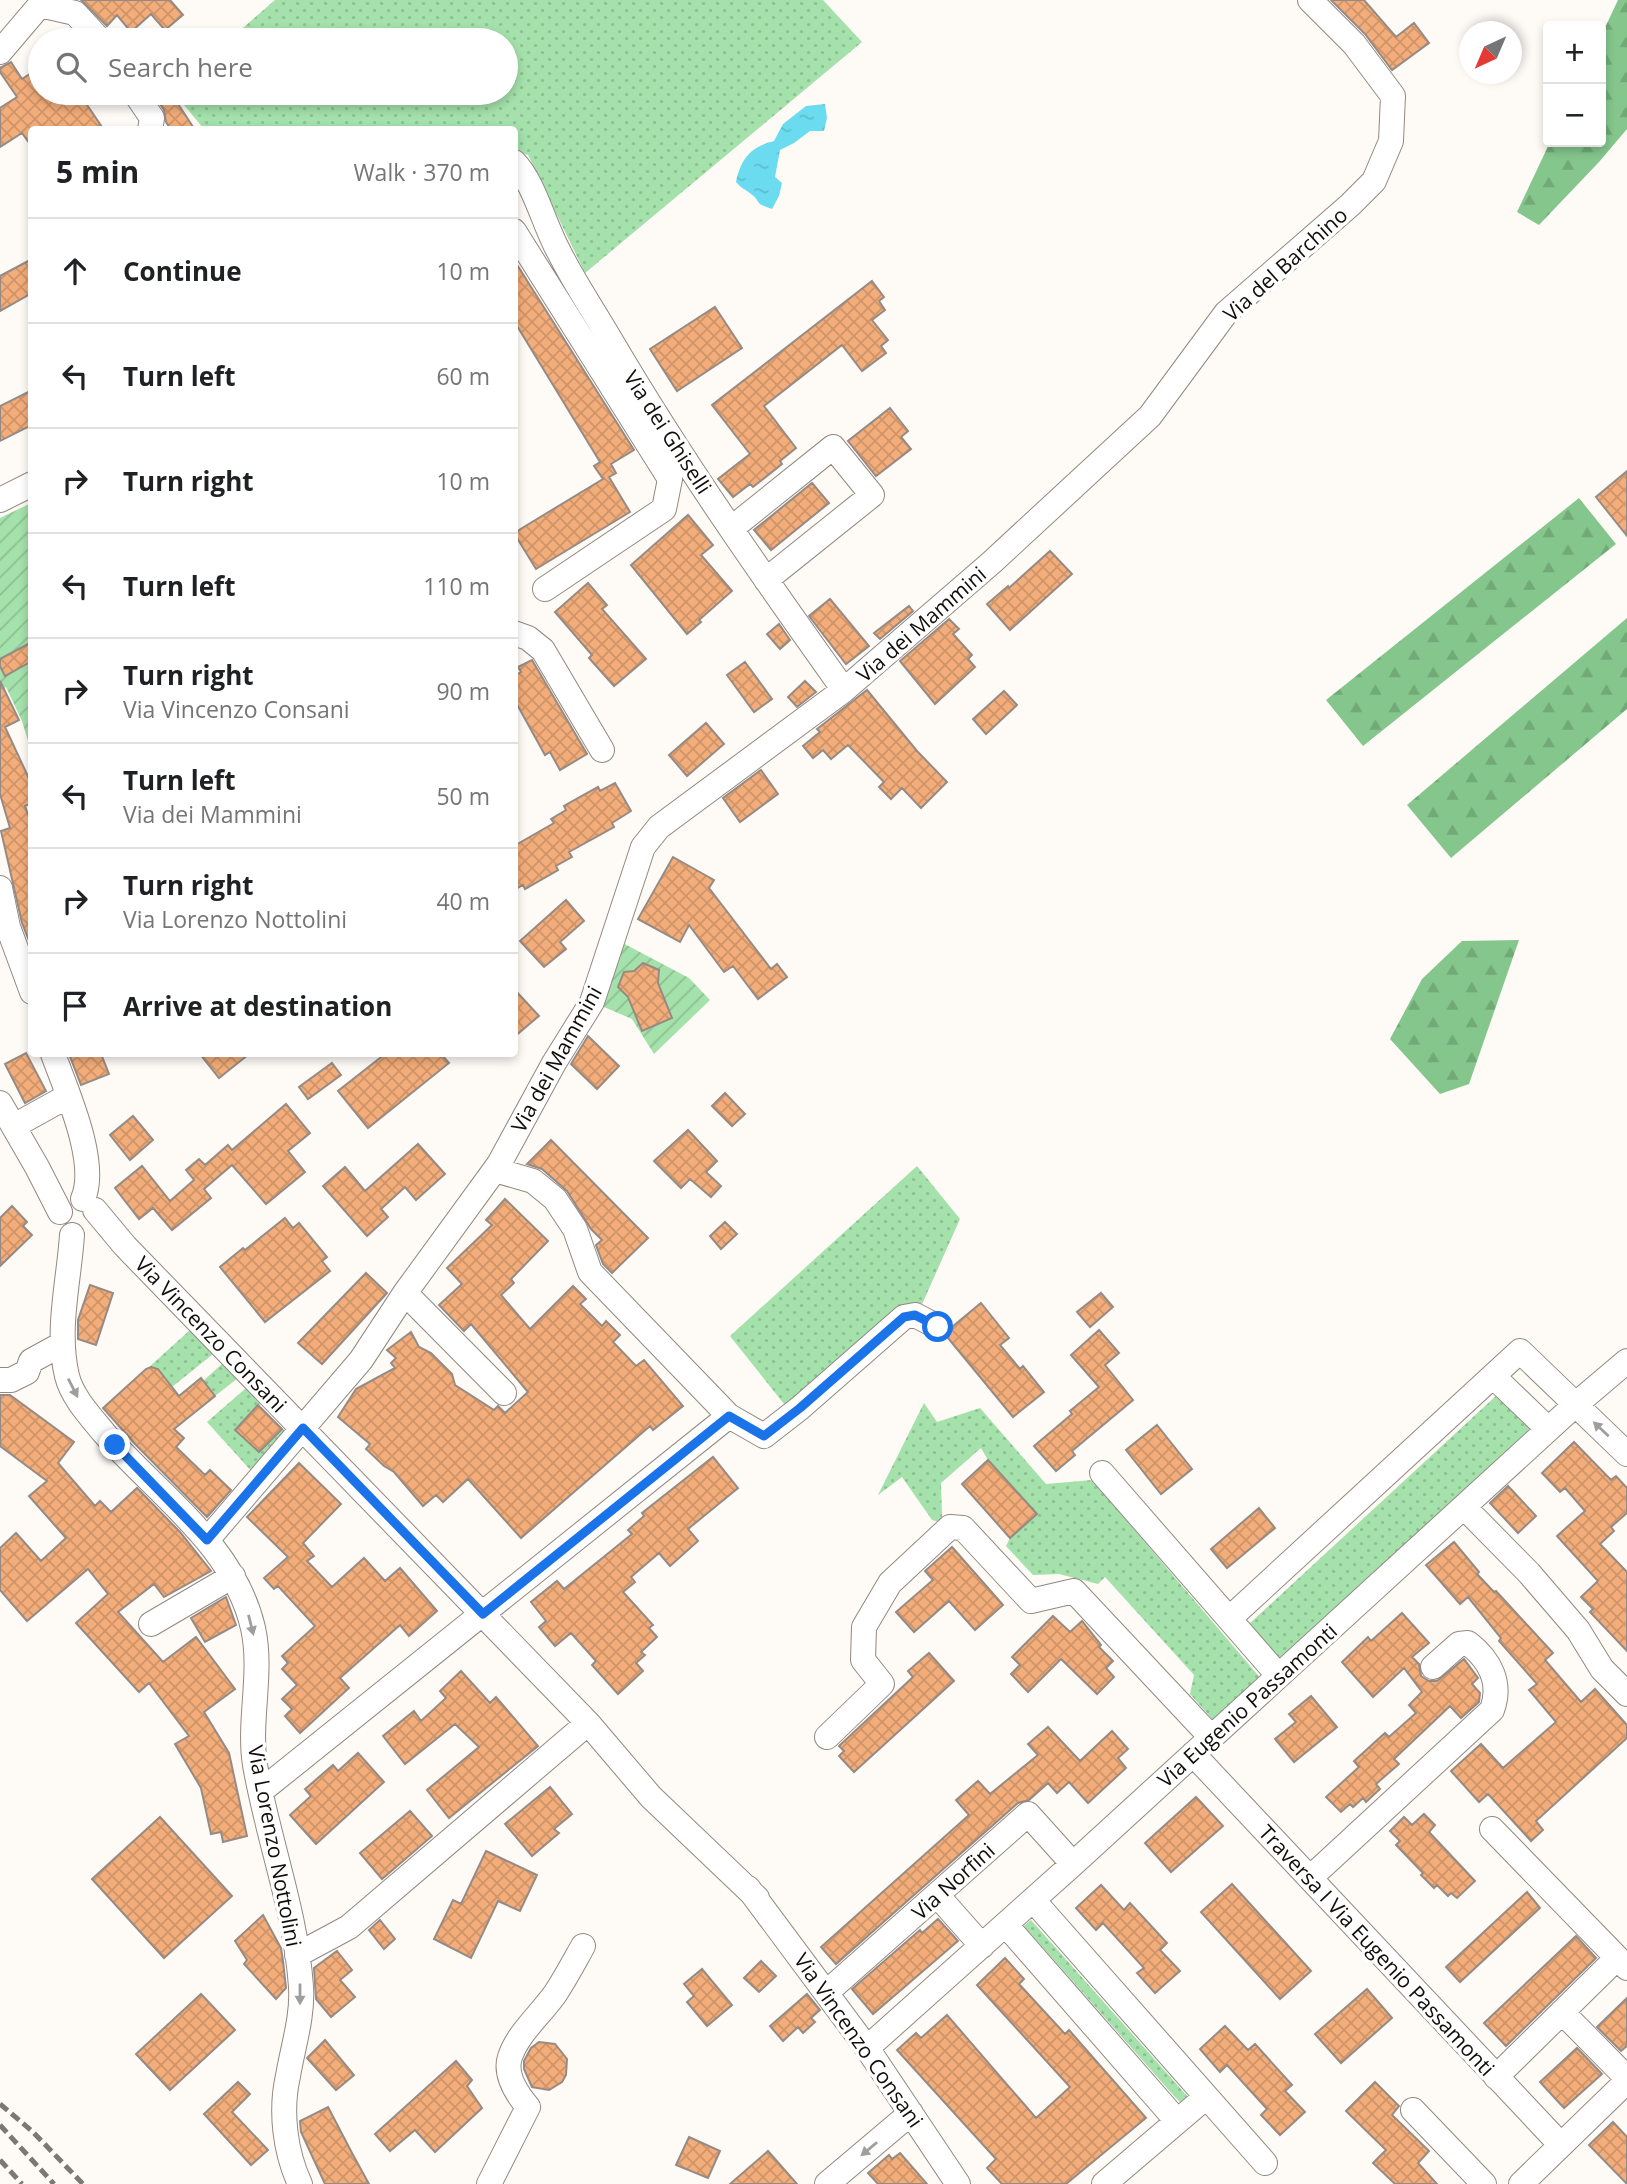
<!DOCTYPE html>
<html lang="en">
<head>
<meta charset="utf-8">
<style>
  body { margin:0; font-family:"Open Sans",sans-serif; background:#f2f2f2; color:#202124 }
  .controls { position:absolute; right:21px; top:21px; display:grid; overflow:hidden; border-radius:7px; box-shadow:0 4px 10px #0003 }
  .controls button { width:63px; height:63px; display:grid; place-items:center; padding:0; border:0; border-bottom:2px solid #e0e0e0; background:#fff; color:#202124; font:35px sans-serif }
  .compass { position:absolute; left:1459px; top:21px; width:63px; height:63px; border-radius:50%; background:#fff; box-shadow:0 4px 10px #0003; rotate:224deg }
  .stop { position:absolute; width:21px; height:21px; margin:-16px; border:5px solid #1a73e8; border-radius:50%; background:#fff }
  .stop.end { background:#1a73e8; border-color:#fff; box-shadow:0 2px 7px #0008 }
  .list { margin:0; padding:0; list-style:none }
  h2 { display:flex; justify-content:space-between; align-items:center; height:91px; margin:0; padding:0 28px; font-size:30px }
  h2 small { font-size:23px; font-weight:400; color:#757577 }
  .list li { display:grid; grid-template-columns:46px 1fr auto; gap:21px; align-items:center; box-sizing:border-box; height:105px; padding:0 28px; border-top:2px solid #e0e0e0 }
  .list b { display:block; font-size:26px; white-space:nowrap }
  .list p { margin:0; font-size:23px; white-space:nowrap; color:#757577 }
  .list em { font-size:23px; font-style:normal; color:#757577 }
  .icon { flex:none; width:38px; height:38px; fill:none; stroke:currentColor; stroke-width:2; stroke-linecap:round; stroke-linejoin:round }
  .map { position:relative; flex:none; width:1627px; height:2184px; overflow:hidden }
  .search { position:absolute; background:#fff; box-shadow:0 4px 10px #0003; left:28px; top:28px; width:490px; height:77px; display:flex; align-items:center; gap:18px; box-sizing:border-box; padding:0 24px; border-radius:38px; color:#757577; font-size:26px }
  .panel { position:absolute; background:#fff; box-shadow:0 4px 10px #0003; left:28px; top:126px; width:490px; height:931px; border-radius:7px }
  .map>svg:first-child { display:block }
</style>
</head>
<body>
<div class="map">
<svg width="1627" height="2184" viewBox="0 0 1627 2184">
  <defs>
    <pattern id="grass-dots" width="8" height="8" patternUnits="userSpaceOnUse" patternTransform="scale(1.75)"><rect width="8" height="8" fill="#a4e1ab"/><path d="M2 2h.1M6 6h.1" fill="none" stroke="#8cc092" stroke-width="1.8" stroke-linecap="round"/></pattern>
    <pattern id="forest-firs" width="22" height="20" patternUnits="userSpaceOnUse" patternTransform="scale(1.75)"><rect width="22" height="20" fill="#84c68c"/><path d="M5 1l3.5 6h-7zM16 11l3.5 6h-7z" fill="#71a977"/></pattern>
    <pattern id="garden-furrows" width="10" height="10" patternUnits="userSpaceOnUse" patternTransform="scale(1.75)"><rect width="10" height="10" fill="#a4e1ab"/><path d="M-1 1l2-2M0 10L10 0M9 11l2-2" fill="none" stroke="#8cc092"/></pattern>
    <pattern id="water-ripples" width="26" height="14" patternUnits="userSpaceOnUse" patternTransform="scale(1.75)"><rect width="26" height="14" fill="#6bdcf0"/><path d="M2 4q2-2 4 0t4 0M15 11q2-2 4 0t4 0" fill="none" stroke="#5cbccc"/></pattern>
    <pattern id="building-cross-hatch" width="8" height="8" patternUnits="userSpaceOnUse" patternTransform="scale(1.75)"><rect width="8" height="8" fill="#f3ad7a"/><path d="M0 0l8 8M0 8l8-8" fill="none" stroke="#cf9468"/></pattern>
  </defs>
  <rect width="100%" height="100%" fill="#fefaf6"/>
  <!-- grass -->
  <path fill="url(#grass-dots)" d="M275,0h548l39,42 -277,231 -57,-118 -13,-4 -1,-21 -310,-1 -30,-36h332v-53h-277z
    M917,1166l43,53 -41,92 -131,98 -58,-73z
    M190,1330l23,24 -41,33 -14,-18 -10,-1z
    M223,1363l15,15 -23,18 -12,-15z
    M246,1388l16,14 -27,28 24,22 23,-24 9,6 -37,40 -47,-52z
    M1497,1395l38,34 -255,231 -32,-35z
    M924,1403l13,19 43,-14 66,76 46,-4 170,200 -46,43 -26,-29 4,-19 -89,-98 -7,7 -39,-10 -26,1 -27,-29 4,-8 26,-24 -48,-54 -7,-12 -40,35 1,33 -3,6 -7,-2 -30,-43 -24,18z
    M1031,1920l150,169 6,7 -7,6 -6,-6 -150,-170z"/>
  <!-- forest -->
  <path fill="url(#forest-firs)" d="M1618,0h9v129l-28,33 -60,63 -22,-13 33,-70h51v-106z
    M1579,498l37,46 -253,202 -37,-46z
    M1627,618v91l-176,149 -44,-53z
    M1519,940l-50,144 -29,10 -50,-55 32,-60 40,-38z"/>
  <!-- garden -->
  <path fill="url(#garden-furrows)" d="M31,503v248l-9,-30 -16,-34 -6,3v-172z
    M619,941l70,37 21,22 -56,54 -22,-35 -35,-15z"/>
  <!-- water -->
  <path fill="url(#water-ripples)" d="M825,104l2,14 -3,13h-14l-16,12 -14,7 -5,27 7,6 -3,13 -7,13c-19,-6 -10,-7 -21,-15 -6,-5 -9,-5 -15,-12 5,-23 14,-35 38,-41l9,-17 23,-18z"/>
  <!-- building -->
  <path fill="url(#building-cross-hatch)" stroke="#968b84" stroke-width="2" d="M81,0h89l13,15 -18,15 -14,-16 -20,18 -14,-17 -10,11z
    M1331,0h33l32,37 18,-14 15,20 -37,27 -27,-36z
    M11,62l11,17 18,-12v26h39l25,37h-72v17l-10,-14 -22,14v-39l17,-11 -17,-25v-4z
    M153,93h18l24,37h-24l-5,-8 -2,-12z
    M32,259v34l-32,18v-35z
    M514,260l120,190 -23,14 5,9 -7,4 21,35 -94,57 -22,-36 89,-54 -9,-13 6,-4 -86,-141z
    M872,281l12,16 -5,4 6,9 -13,10 16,20 -7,6 5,7 -24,18 -20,-26 -78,61 32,42 -16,13 2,3 -29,23 -3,-3 -17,13 -15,-18 32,-25 -38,-49z
    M715,307l27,41 -65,43 -27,-42z
    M32,390v35l-32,16v-35z
    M890,408l18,23 -7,6 10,12 -35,27 -28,-35z
    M1627,471v65l-31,-39z
    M812,483l17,20 -58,47 -17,-20z
    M688,515l25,30 -12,10 31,36 -33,29 2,2 -14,12 -56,-69z
    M1050,551l22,23 -62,56 -23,-26 21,-18 1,2z
    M588,583l19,22 -5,4 44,50 -32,27 -25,-28 3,-3 -37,-43z
    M830,599l39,47 -23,18 -37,-48z
    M909,606l4,5 -33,28 -6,-6z
    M949,619l10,10 -6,5 19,21 -4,4 7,8 -40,37 -35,-43z
    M779,624l11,16 -10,9 -13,-15z
    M32,642v19l-27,15 -5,-10v-7z
    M532,660l55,94 -27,16 -10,-18 -5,3 -31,-56v-23l7,-4 -3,-5z
    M745,662l27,37 -18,13 -27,-37z
    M0,681l19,39 -14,7 27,58v18l-7,3 7,20v116l-2,1 -8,-20 -21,-92 9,-3 -10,-34z
    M805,681l11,11 -19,15 -9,-10z
    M867,690l50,61 30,31 -26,26 -19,-20 -11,11 -12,-12 5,-5 -36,-37 -17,14 -8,-9 -10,8 -10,-12 17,-14 -3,-3z
    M1004,691l13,14 -31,29 -13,-15z
    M706,723l18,21 -37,32 -18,-21z
    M761,770l17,24 -38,28 -17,-24z
    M615,783l16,28 -19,12 2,4 -45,25 3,5 -16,9 2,4 -33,19 -2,-4 -9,5v-44l40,-23 -3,-4 15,-9 -2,-4 34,-19 2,4z
    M673,857l41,23 -5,8 62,81 6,-5 10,13 -29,22 -25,-33 -9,6 -35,-47 -9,17 -42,-23z
    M566,900l18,21 -24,21 6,7 -22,18 -24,-26z
    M643,963l16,7 -1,13 14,35 -30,13 -14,-34 -10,-10 6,-15 10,-1z
    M514,989l25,27 -25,21z
    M588,1036l31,30 -22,23 -26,-25z
    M26,1053l20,38 -21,12 -20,-39z
    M69,1054h32l8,20 -28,11z
    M200,1054h49l-30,24z
    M385,1054h56l8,9 -81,65 -30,-37z
    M332,1063l9,12 -33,24 -9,-12z
    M725,1093l20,21 -13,12 -20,-20z
    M286,1104l24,29 -22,18 17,21 -39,32 -34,-39 -28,24 7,9 -39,32 -19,-22 -14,11 -24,-31 27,-22 28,35 24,-21 -8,-10 13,-11 6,6 23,-20 4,5z
    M133,1116l20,24 -23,20 -20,-25z
    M688,1130l29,31 -11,11 15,14 -10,11 -21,-18 -9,9 -27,-27z
    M551,1140l97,98 -36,35 -9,-9 -7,-19 6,-5 -11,-11 -24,-38 -25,-22 -15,-5z
    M418,1144l27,30 -29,26 -11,-13 -24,22 7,8 -21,19 -44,-50 22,-19 20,24z
    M505,1199l43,42 -37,38 3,4 -13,12 29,34 43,-43 13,13 -6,5 22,22 4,-5 14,14 -7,7 23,24 8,-6 39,46 -30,24 -3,-4 -129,112 -53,-59 -25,23 -7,-7 -13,11 -29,-34 -10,-6 -18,-17 4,-5 -32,-27 18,-28 39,-21 -4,-5 5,-5 -9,-8 24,-18 8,15 12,6 21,21 3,11 39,25 4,-4 7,7 23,-21 -57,-68 -7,7 -25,-26 23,-21 -15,-16 45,-43 -6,-5z
    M12,1206l15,16 -4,4 9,9 -32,31v-48z
    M285,1218l8,10 6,-5 28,34 -5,4 8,10 -65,51 -45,-55 23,-19 2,2z
    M725,1222l12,12 -16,15 -11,-13z
    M366,1273l21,20 -65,71 -24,-21z
    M90,1285l23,8 -17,52 -18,-6v-19z
    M1101,1293l12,14 -23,20 -13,-15z
    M981,1303l28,35 -9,7 20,24 3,-3 21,26 -31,25 -65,-79 5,-12z
    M1099,1330l20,23 -14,12 28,35 -61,51 3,4 -19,16 -22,-25 38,-32 -2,-3 29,-24 -28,-32z
    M151,1367l7,2 21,27 22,-18 14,18 -41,33 10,9 -8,9 29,28 5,-5 21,20 -24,27 -71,-72 -33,-37 43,-39z
    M0,1395h10l64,47 -16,21 37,43 5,-5 11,11 26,-24 43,44 31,39 -47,26 -10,-13 -36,28 45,50 33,-25 39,52 -31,23 25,41 18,83 -24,6 -2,-10 -10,2 -10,-46 -26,-44 14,-8 -40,-53 -10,9 -63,-69 32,-29 -20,-25 -61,52 -27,-31v-42l16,-15 25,28 25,-23 -37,-42 18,-15 -47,-35z
    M258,1405l24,24 -23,23 -24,-22z
    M1157,1425l35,44 -31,25 -35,-44z
    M1574,1442l37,38 5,-4 11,12v25l-16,14 3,4 -14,13 27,28v79l-37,-39 3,-3 -12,-12 17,-16 -41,-45 28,-25 -20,-23 -5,4 -18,-19z
    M713,1457l25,31 -50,41 10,12 -28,25 -11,-13 -28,24 4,5 -12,10 30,33 -4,3 8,9 -16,15 4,3 -9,8 7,8 -25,23 -26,-29 4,-4 -25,-28 -16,13 -16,-19 7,-6 -15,-19 26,-21 7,8 68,-55 -4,-4 16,-14 -2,-3z
    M988,1460l49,54 -27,24 -48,-54z
    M299,1463l42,41 -38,39 11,13 -7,5 25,26 32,-29 21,23 15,-13 37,43 -28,25 -9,-11 -60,53 9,10 -49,45 -15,-17 7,-7 -10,-10 15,-14 -15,-16 6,-6 -6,-7 33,-30 -37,-40 -4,3 -10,-11 24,-21 -41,-40z
    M1508,1486l28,30 -18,17 -28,-30z
    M1259,1508l16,20 -48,40 -16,-19z
    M1454,1542l25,30 -2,2 17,18 2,-1 57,62 -8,7 36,42 14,-13 32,36v13l-91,83 7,9 -12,11 -43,-47 -9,8 -28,-31 30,-27 22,24 53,-46 -27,-32 8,-6 -38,-43 2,-3 -33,-41 -8,7 -34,-39z
    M952,1547l51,58 -28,25 -26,-29 -35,31 -18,-20 37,-32 -8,-9z
    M226,1597l10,28 -31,17 -14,-24z
    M1402,1613l27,30 -17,14 7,7 2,12 8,5h8l27,-22 14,19 -6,6 8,9 -1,9 -18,16 -11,-12 -56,53 5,5 -23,20 4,5 -14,13 -3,-4 -10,9 -3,-3 -9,8 -15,-15 33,-30 -5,-6 31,-28 4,4 27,-24 -7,-8 13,-13 -18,-24 -31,29 -31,-35 26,-25 3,4z
    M1053,1616l17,16 12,-11 19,24 -2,2 14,14 -7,7 8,9 -17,17 -36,-35 -33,33 -17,-18 9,-9 -8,-8z
    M929,1653l25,28 -100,91 -15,-16 5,-5 -5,-5 74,-69 -5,-6z
    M461,1671l29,32 6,-6 42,49 -89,72 -22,-28 52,-43 -24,-23 -50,40 -22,-28 31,-25 7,10 25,-23 -6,-7z
    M1311,1696l26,31 -43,35 -19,-23 21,-17 -7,-8z
    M1048,1727l32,34 32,-30 16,18 -10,9 8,10 -38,35 -19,-21 -12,11 -9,-10 -19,17 -11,3 -182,161 -15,-17 148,-132 -13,-15 22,-19 12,13 48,-39 -10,-11z
    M358,1753l26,29 -68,62 -26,-29 21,-19 -6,-7 28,-24 5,6z
    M550,1787l22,27 -18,15 5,4 -27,23 -27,-32z
    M1196,1797l27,29 -52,46 -26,-29z
    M410,1811l22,25 -50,43 -22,-26z
    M1424,1814l11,11 -6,7 46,49 -18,17 -6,-5 -3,3 -11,-11 -3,3 -13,-13 2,-2 -27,-28 4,-4 -10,-10 14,-14 8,8z
    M160,1817l72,79 -68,62 -72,-79z
    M486,1851l51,24 -17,36 -22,-10 -27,57 -37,-19 19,-39 8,4z
    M1232,1884l79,87 -31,28 -79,-87z
    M1101,1885l23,25 6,-7 37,40 -7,7 20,21 -25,22 -18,-20 7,-5 -41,-45 -7,7 -20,-22z
    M1527,1892l13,16 -80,74 -14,-15z
    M263,1915l18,33 2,13 3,27 -10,11 -32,-35 3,-4 -12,-19z
    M938,1919l20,22 -85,73 -21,-25 68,-59 2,3z
    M380,1920l15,19 -11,10 -15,-19z
    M1576,1936l20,22 -90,88 -22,-23z
    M337,1951l15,19 -12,10 15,17 -24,20 -15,-18 -2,-31z
    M1005,1958l19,21 -5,5 46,50 4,-4 77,88 -80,66h-64l-15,-16 9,-9 -99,-109 19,-17 5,5 26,-23 89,103 34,-31 -93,-102z
    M761,1961l15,15 -17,16 -15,-14z
    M702,1969l30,36 -25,21 -20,-24 7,-6 -10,-12z
    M1367,1989l25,29 -51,45 -26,-29z
    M201,1994l34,36 -65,60 -34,-36z
    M807,1994l13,16 -9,8 4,4 -12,11 -5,-6 -15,14 -13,-15z
    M1627,1998v48l-6,5 -24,-24z
    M1225,2026l23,24 7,-6 37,41 -7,6 20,21 -25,23 -19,-20 6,-6 -40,-44 -7,7 -20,-23z
    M325,2040l29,35 -18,15 -29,-32z
    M539,2042l16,2 12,15 -1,16 -4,7 -13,8 -17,-3 -8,-18v-8l7,-13z
    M1577,2048l25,26 -38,34 -24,-26z
    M456,2061l16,19 -5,6 15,22 -47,44 -20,-22 -25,21 -15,-17z
    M238,2082l12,12 -18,18 36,38 -17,15 -47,-51z
    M1375,2082l24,24 -7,9 37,36 -11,12 19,21h-42l-22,-21 13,-13 -40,-39z
    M328,2107l24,46 17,31h-44l-24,-52 -1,-11z
    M1613,2122l14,15v47l-38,-39z
    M689,2137l31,14 -12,27 -32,-13z
    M768,2151l29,33h-67z
    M900,2153l27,31h-49l-10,-11 21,-18 3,4z"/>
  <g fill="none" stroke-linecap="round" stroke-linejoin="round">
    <defs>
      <path id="minor" d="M40,5l35,8 25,27
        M0,52l40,-47 1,-5
        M135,93l17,25 -2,12
        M514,162c20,20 30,63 45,90 15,30 34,58 51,87 71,121 152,236 234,351
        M514,231l156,248 -6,30 -119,80
        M0,500l32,-16
        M732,528l101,-81 39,48 -106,85
        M514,633l14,5 15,12 59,100
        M0,888l8,39 24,65
        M53,1054c13,36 46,108 30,145
        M0,1103l37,64 23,45
        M14,1126l54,-30
        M495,1170l38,11 22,18 20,30 15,43 139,144 35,20 36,-28 104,-91 11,-2 23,12
        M95,1210l30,36 463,477 63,74 106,101
        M72,1235c-3,46 -16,95 -5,141 5,21 24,41 37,57 53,61 130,112 149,195 10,45 -5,92 2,137 13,75 41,146 46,222 2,30 -8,59 -13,89 -8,35 -3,76 12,108
        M405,1293l99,100
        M1493,1376l55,53
        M0,1380h11l16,-8 4,-11 31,-17
        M1102,1473l176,202
        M1464,1507l65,66 49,57 24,39 25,25
        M207,1540l154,-180 44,-67 94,-129 55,-101 38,-61 51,-155 16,-20 185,-137 147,-127 159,-147 76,-103 124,-108 24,-24 17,-40 2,-45 -39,-52 -44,-44
        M1230,1618l290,-267 107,103
        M151,1624l82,-48
        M827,1737l55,-53 -19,-24 1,-33 26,-44 60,-56 13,1 68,73 43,-10 137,146
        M1193,1754l368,391
        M261,1791l468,-375
        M1492,1829l135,139
        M1310,1878l182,-168c10,-27 -2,-50 -24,-67l-9,1 -26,23
        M748,1888l119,160 91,136
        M937,1895l45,51
        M1033,1900l232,263
        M1006,1925l171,196
        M297,1955l52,-28 239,-204
        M827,1992l201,-178 45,50
        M1562,2012l65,66
        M867,2048l206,-184 502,-459 52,-44
        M1496,2077l121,-119
        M1413,2110l71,74
        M489,2184l39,-77c-11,-13 -24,-32 -18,-50 8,-24 31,-43 45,-63 10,-15 19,-32 28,-48
        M827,2184l84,-71
        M1104,2184l102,-87
        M1521,2184l106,-103"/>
    </defs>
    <!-- minor casing -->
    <use href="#minor" stroke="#938881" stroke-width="26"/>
    <!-- minor -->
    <use href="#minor" stroke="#fff" stroke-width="24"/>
    <!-- rail -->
    <path stroke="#7c7875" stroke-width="5" stroke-dasharray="10 5" stroke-linecap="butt" d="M0,2104l32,27 51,53
      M0,2125l54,59
      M0,2160l22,24"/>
  </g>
  <!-- one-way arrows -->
  <defs><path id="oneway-solid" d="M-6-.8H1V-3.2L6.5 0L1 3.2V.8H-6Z" transform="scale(1.75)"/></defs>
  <g fill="#9f9e9d">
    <use href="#oneway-solid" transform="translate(73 1388) rotate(63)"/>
    <use href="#oneway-solid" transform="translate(1601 1429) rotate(-137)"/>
    <use href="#oneway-solid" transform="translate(251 1625) rotate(76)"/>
    <use href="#oneway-solid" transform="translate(300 1994) rotate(90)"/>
    <use href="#oneway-solid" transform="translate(869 2149) rotate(140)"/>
  </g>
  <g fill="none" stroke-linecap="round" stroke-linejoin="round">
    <!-- route -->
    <path stroke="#1a73e8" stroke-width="9" d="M115,1445l92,95 96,-112 180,186 246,-198 35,20 36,-28 104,-91 11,-2 23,12"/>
  </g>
  <g text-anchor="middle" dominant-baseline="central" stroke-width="7" stroke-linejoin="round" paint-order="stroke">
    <!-- street labels -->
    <g font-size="21" fill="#100d0a" stroke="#fff">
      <text transform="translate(1285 264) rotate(-42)">Via del Barchino</text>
      <text transform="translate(668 432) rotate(57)">Via dei Ghiselli</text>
      <text transform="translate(921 624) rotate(-41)">Via dei Mammini</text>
      <text transform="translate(556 1059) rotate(-61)">Via dei Mammini</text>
      <text transform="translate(211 1334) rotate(46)">Via Vincenzo Consani</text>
      <text transform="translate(1247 1705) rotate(-42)">Via Eugenio Passamonti</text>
      <text transform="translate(275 1846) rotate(79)">Via Lorenzo Nottolini</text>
      <text transform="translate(953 1881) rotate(-42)">Via Norfini</text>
      <text transform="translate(1377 1950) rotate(47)">Traversa I Via Eugenio Passamonti</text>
      <text transform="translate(859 2040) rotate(55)">Via Vincenzo Consani</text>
    </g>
  </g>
</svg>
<div class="controls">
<button>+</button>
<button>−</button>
</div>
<svg class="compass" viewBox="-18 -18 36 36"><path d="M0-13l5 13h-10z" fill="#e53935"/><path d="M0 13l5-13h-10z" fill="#757577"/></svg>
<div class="stop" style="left:938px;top:1327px"></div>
<div class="stop end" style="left:115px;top:1445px"></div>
<div class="search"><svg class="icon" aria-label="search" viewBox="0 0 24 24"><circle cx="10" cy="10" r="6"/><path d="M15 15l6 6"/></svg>Search here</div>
<section class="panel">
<h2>5 min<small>Walk · 370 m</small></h2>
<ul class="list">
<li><svg class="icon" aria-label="ahead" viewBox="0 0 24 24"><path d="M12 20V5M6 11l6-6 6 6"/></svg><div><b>Continue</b></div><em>10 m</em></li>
<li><svg class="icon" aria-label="left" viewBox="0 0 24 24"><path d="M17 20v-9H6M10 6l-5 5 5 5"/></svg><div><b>Turn left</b></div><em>60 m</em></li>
<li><svg class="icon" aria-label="right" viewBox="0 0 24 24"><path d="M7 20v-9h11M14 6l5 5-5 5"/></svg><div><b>Turn right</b></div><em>10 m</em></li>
<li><svg class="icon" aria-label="left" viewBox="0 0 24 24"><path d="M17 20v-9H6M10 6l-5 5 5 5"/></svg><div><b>Turn left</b></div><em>110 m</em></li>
<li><svg class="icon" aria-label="right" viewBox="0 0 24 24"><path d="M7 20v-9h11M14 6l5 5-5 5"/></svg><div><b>Turn right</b><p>Via Vincenzo Consani</p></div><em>90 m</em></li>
<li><svg class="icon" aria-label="left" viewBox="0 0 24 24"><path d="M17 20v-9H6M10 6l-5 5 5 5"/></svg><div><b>Turn left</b><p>Via dei Mammini</p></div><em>50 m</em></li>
<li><svg class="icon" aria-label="right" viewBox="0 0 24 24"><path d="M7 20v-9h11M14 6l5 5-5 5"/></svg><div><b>Turn right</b><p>Via Lorenzo Nottolini</p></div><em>40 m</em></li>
<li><svg class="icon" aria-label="arrive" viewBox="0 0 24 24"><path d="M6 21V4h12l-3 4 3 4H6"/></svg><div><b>Arrive at destination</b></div></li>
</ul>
</section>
</div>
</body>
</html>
